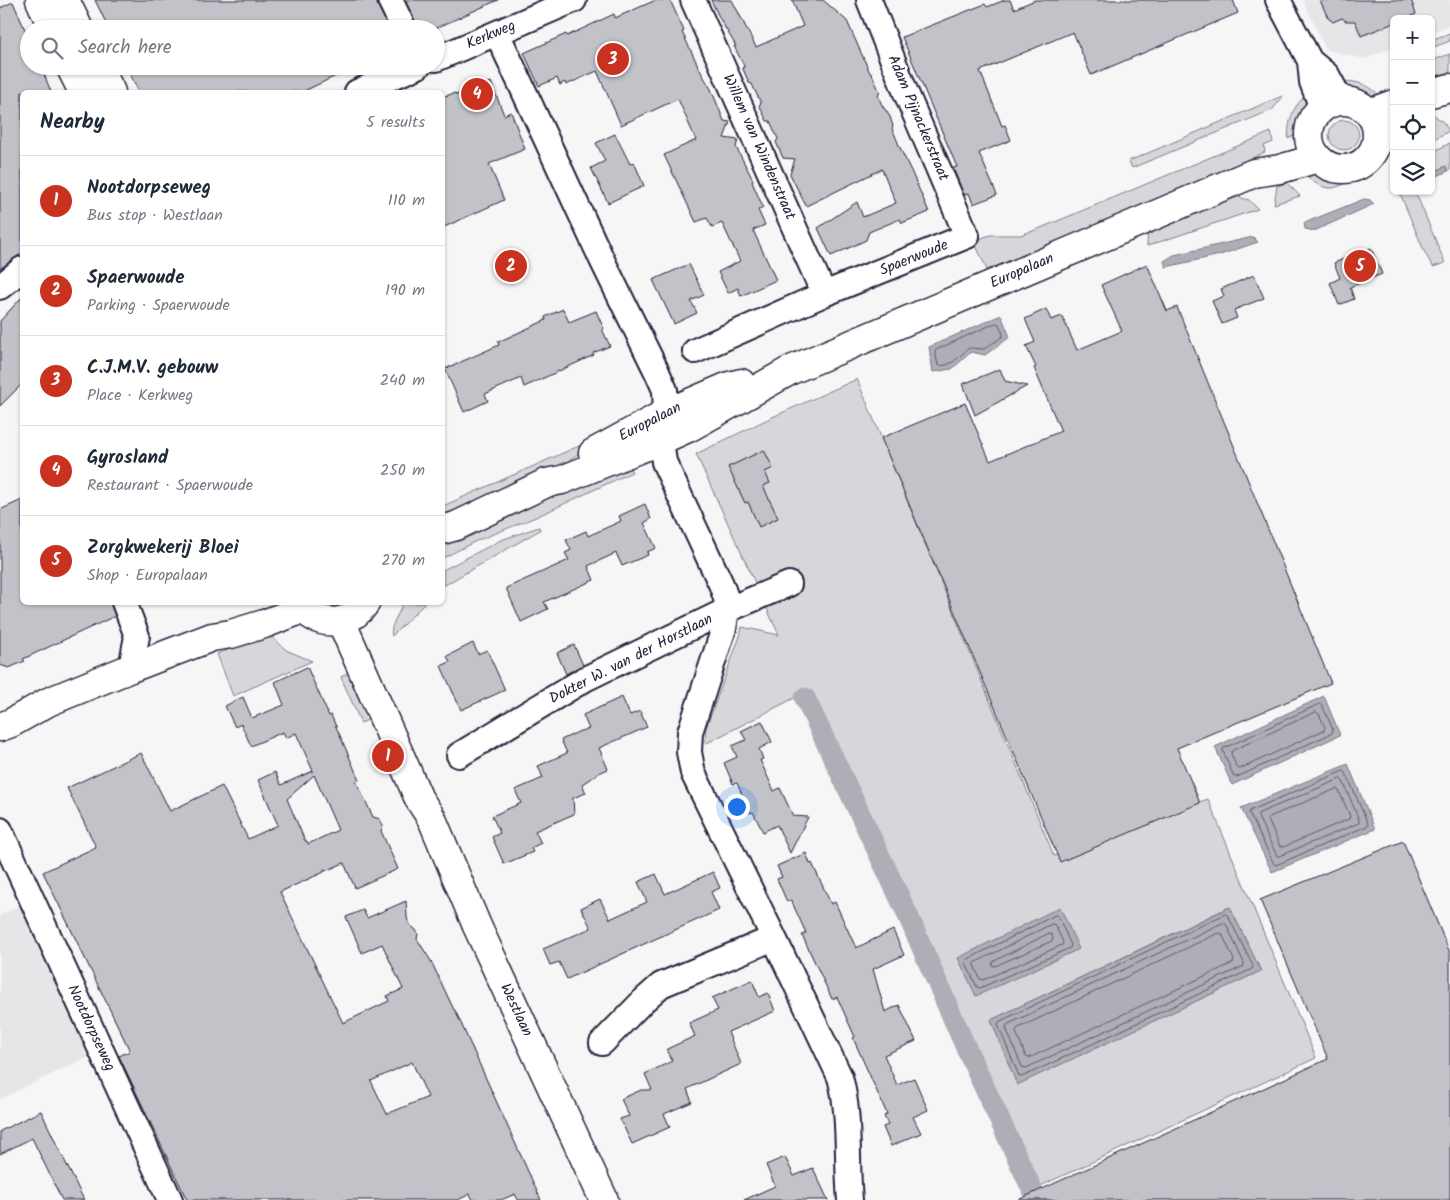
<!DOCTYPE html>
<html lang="en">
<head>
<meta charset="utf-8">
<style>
  body { margin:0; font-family:Kalam,sans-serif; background:#f6f6f7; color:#1f2937 }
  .controls { position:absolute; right:15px; top:15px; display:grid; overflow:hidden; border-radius:8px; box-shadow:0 1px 4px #0004 }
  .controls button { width:45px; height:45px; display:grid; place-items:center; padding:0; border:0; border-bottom:1px solid #e0e1e3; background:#fff; color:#1f2937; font:25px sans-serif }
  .you { position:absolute; left:736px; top:806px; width:18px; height:18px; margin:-12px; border:4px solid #fff; border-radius:50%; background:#1a73e8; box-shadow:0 0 0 8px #1a73e833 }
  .badge { display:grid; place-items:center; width:32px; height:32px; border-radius:50%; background:#c8321e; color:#fff; font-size:16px; font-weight:700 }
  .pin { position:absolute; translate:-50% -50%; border:2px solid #fff; box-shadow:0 1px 5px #0006 }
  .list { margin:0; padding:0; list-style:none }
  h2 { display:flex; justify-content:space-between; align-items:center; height:65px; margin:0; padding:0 20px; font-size:21px }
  h2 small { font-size:16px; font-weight:400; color:#747a83 }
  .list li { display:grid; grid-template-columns:32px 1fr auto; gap:15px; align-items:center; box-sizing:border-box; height:90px; padding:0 20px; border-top:1px solid #e0e1e3 }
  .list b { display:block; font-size:19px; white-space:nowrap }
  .list p { margin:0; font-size:16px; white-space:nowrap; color:#747a83 }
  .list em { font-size:16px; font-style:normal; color:#747a83 }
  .icon { flex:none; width:28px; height:28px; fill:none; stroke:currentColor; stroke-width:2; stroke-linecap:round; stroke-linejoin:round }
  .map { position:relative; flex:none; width:1450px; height:1200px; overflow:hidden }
  .search { position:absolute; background:#fff; box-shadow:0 1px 4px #0004; left:20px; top:20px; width:425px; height:55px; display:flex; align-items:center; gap:12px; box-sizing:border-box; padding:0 18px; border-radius:28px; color:#747a83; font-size:19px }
  .panel { position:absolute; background:#fff; box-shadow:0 1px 4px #0004; left:20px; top:90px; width:425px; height:515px; border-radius:8px }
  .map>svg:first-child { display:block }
</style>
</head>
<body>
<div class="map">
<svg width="1450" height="1200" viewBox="0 0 1450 1200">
  <rect width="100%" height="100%" fill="#f6f6f7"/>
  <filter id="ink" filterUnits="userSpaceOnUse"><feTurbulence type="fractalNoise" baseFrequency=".02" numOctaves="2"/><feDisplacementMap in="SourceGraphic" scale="10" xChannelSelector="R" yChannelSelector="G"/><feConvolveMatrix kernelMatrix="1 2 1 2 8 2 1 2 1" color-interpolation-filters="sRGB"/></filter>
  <g filter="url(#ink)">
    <!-- built -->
    <path fill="#e6e6e9" d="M1303,0h147v25l-19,7v-13h-37v28l-29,12 -39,-9z
      M29,901l68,152 -97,46v-184z"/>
    <!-- green -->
    <path fill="#d7d7db" stroke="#7c7c8b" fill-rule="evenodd" d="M1450,33v8l-19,7v-8z
      M1450,54v18l-19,6v-17z
      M1340,81c20,0 30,4 44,19 -22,3 -31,-2 -44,-19z
      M1307,94c5,16 -3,37 -19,45 1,-21 4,-31 19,-45z
      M1282,96l1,1 -11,13 -140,58 -3,-7z
      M1433,114l11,9 5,8 -18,10v-26z
      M1329 135a15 15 0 1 1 30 0a15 15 0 1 1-30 0Z
      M1271,132l2,10 -9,4 1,6 -89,43 -188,77 -14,-31 16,-6h30l16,-5z
      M1450,143v27l-2,1 -2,-5 -15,7v-20z
      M1370,166l2,5c-8,4 -34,17 -40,17 -12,1 -23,-9 -30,-17h20l13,4 14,1 11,-3z
      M1287,183l13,13 -26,8 3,-18z
      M1399,191h16l30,72 -12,4 -8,-14z
      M1238,197l11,3 9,9 -111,37 1,-18z
      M857,379l197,477 154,-57 108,259 -280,130 -150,-332 -78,-165 -103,53 1,-16 34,-92 2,-9 37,8 -83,-181 70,-34zM1229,907l31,64 -243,113 -26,-64z
      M613,431l-56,37 -114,51v-13z
      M627,461l5,11 -96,45 -60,24 -33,17v-13l24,-13z
      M539,527l1,3 -97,56v-16l58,-30z
      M403,603h22l-33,33c-3,-11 8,-23 11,-33z
      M269,634l17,16 26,11 -79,35 -16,-42z
      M356,669l14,50 -9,4 -20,-46z"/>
    <!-- water -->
    <path fill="#aeaeb7" stroke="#767685" d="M1446,166l2,5 -17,8v-6z
      M1364,199l6,1 4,4 -60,27 -9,-2 -1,-6z
      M1253,237l5,5 -38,13 -54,12 -2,-6 10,-6z
      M1001,315l9,22 -25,18 -14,-3 -19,17 -19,3 -4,-25z
      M1324,696l16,39 -108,50 -17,-38z
      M1348,764l27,65 -103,43 -31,-64z
      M1060,907l19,42 -103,47 -18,-38z
      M1230,907l31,64 -244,114 -26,-65z"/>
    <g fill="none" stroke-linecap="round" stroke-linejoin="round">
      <!-- shore -->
      <path stroke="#5a5a6d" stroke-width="1" d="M996,323l3,1 4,10 -1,3 -18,12 -15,-1c-10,8 -18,20 -31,17l-3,-13 1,-2z
        M1320,704l2,1 11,25 -1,3 -95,44h-3l-11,-26v-2z
        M1316,712l3,2 6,13 -1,3 -84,39 -3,-1 -6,-14 1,-3z
        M1344,771l2,2 22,51 -1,2 -91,39 -2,-1 -25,-51 1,-2z
        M1341,779l2,2 16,39v3l-80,33h-2l-19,-39v-3z
        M1337,789l2,2 11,25 -1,3 -66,28 -3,-1 -12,-26v-2z
        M1226,914l2,2 25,50 -1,3 -230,108 -3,-1 -21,-51 1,-3z
        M1056,915l2,1 13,29 -1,3 -90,40 -3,-1 -11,-24 1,-3z
        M1223,923l3,1 18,39v3l-218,102 -4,-1 -16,-39 1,-3z
        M1052,924l3,1 8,17 -1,3 -79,35 -3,-1 -6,-14 1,-2z
        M1219,933l3,1 12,26 -1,3 -204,95 -3,-1 -10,-25 1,-3z
        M1048,934l4,1 1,4 -1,2 -57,25 -3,-1 1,-3z"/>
      <!-- canal -->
      <path stroke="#aeaeb7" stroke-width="21" d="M805,698l100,211 62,141 70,150"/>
    </g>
    <!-- building -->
    <path fill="#c2c2c9" stroke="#22223b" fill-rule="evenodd" d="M95,0h281l2,6 11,23h-280z
      M405,0h93l-64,29h-16l-2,-6z
      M656,0h14l14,31 -2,1 20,42 9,15 13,32 6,1 -6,16 14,2 -2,7 17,33 -1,2 11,25 -5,3 7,15 -12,5 23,50 -35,16 -3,-8 -10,5 -10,-21 22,-11 -18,-38 -10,4 -5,-9 -11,4 -32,-67 32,-15 -18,-41 -57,26 -24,-54 -31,14 -1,-3 -5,3 -3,-7 -18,8 -15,-33 42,-19 1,2 47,-22 1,4z
      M711,0h21l24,47 47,-21 -11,-26h31l24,21 23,52 2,1 8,19 -2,2 3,8 4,7 2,1 3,6 3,9 -1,2 9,22 11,23 17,39 -27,11 -2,-4 -31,13 -3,8 -35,16 -13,-28 39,-26 6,15 33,-14 -14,-34 -76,37 -16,-32 5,-15 -12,-1 -7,-16 2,-3 -8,-18h-3l-8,-16 2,-2 -5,-10 -4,-9 -3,-1 -6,-14 1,-3 -10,-20h2l-16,-27z
      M1005,0h5l4,9 21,-9h198l5,13 -147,62 -18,-43 -93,39 22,55 3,-1 6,15 -32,13 18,42 -24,9 -4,-11 -5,2 -11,-27 4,-1 -55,-130 83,-33 2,3z
      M1320,0h91l5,14 -11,5h-11v4l-33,13 -6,-15h-9l-4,-3 -9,4 -5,-4z
      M13,2l16,37v27h12l10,26h-29v161l-22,16v-261z
      M126,66h231l-55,26h-163z
      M491,82l13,33 7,-3 14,37 -36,15 15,36 -62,28v-131l13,-4 1,2z
      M615,134l15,30 4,-2 10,24 -36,17 -17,-35 14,-7 -9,-18z
      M1371,248l11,26 -32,13 4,12 -15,6 -9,-22 10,-5 -6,-15z
      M689,264l15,31 -13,6 6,12 -23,11 -21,-44z
      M1147,264l20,47 10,-4 154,376 -154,65 23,55 -140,59 -179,-424 84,-35 25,58 71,-30 -27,-63 2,-1 -10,-21 9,-4 -10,-23 21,-10 5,11 11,-4 15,34 45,-19 -21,-46z
      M1254,275l10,23 -30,12 3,8 -15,6 -10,-23 12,-5 -3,-7z
      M22,297v87l-22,22v-85z
      M563,309l6,13 27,-11 8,18h-2l8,17 -17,7 1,2 -70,32 -3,-9 -36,16 3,7 -24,11 -19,-43 54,-24 -1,-3 48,-22 -1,-3z
      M1000,369l5,12 22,5 -52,29 -12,-31z
      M764,450l9,18 -8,4 5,11 -7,3 15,32 -19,9 -11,-25 -3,1 -17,-36z
      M22,500v102h89l4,14 -92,43 2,2 -16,7 -9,-3v-155z
      M645,504l6,15 -7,4 12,25 -9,4 1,3 -26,11 -6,-13 -28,13 6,14 -50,22 4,7 -27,13 -15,-34 63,-28 -4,-7 6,-3 -5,-10 20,-9 2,5 33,-15 -2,-5z
      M473,643l5,11 9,-4 18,40 -44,20 -20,-44 9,-4 -3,-6z
      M574,645l9,20 -17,9 -9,-21z
      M307,667l22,49 2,-1 17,39 11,26 -3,1 17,36 7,2 3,7 -2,5 17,38 -43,19 -11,-25 -19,8 -1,-2v3l-44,20 63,131 46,-22 -2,-5 16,-7 -21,-45 -20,9 -16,-36 17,-7 4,8 39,-17 1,16 1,4 2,4 6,5 2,4 -1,5 14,22 23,49h1l86,190h-23l-3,-6 -14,6h-28l-3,-6 -12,6h-271l-68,-144 11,-5 -87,-179 53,-25 -29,-59 74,-35 29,58 52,-25 26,53 30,-14 -20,-45 17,-8 6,13 32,-14 -17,-38 -10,5 -3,-6 -32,14 -10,-22 -6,3 -10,-21 18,-9 9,21 32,-13 -9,-23zM314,775l24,55 -30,14 -1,-3h-2l-18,-42zM412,1062l16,35 -41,17 -16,-33z
      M622,697l8,18 10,-4 7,16 -48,21 9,21 -9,4 -17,11 4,9 -13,5 1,16 -39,17 6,12 -10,5 2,4 -29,12 -12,-27 8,-4 -8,-17 29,-13 -6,-13 28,-12 -5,-12 29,-13 -6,-13 19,-9 9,-2 -6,-14z
      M762,721l10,21 -13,7 4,10 -3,1 14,31 6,-3 13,28 15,1 -18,36 -13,-28 -14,7 -10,-20 -3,1 -13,-30 -4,1 -9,-21 13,-6 -5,-11 14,-6 -5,-9z
      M1403,841l47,112v247h-432l310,-141 -68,-159z
      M806,853l4,11 2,-1 19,41 4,-2 21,46 37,-18 11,25 -31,14 12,43 14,-7 17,36 -32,14 13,30 17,-7 14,32 -15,7 8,16 -30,13 -8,-19 5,-2 -4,-9 3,-2 -34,-76 2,-1 -18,-40 -5,2 -30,-64 4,-2 -15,-33 -4,2 -10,-23 5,-2 -5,-11z
      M713,872l7,16 -9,4 8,18 -152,69 -8,-17 -9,3 -7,-16 48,-21 -10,-20 19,-9 10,20 37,-17 -9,-20 18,-8 9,20z
      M752,980l7,17 9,-4 7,18 -47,21 13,32 -54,25 5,13 -28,12 6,13 -38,17 -12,-25 9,-3 -8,-17 20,-9h11l-7,-16 27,-13 -5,-12 28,-13 -6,-13 29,-13 -6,-12z
      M41,1111l15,32 28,57h-22l-30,-62 -32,16v-23z
      M785,1157l9,19 19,-8 15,32h-84l31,-14 -9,-21z"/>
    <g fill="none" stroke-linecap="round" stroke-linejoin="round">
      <defs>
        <path id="street" d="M390,0l14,29
          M693,0l131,294
          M1278,0l32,61 17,14 14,26
          M497,33l106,229 54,110 8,18 1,23 -5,27 3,22 57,122 5,14 1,12 -3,18 -34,104 -1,20 4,21 81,165 66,139c11,40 6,82 10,123
          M436,59l138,-59
          M1310,61l2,21 10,26
          M357,92l61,-26
          M0,287l22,-18
          M695,351l129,-57 143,-58 -61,-143 -37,-93
          M124,602l13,34 -6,32
          M459,755l126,-76 142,-69 62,-26
          M0,830l170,370
          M602,1043l41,-42 18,-16 113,-47"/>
        <path id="secondary" d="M40,0l13,29
          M65,0l14,29
          M70,66l13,26
          M98,66l13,26
          M1431,93l19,-5
          M1309 135a34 34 0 1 1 68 0a34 34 0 1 1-68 0Z
          M1369,113l25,-9
          M593,453l73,-40 63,-27 12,-3
          M442,530l14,-4 90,-43 16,-3 99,-40 29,-13 101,-57 463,-197 26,-4 38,-11
          M298,602c17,26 52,26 68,0
          M341,621l78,178 13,20 45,107 127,274
          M0,727l11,-4 37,-21 83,-34 81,-31 19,-3 33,-10 39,-15"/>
      </defs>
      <!-- street casing -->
      <use href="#street" stroke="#22223b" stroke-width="28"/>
      <!-- secondary casing -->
      <use href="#secondary" stroke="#22223b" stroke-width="31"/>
      <!-- street -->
      <use href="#street" stroke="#fff" stroke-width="24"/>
      <!-- secondary -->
      <use href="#secondary" stroke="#fff" stroke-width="28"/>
    </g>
  </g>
  <g text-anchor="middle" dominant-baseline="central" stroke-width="5" stroke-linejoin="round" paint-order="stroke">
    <!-- street labels -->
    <g font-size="15" fill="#22223b" stroke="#fff">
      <text transform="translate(491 35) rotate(-23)">Kerkweg</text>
      <text transform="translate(918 118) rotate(67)">Adam Pijnackerstraat</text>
      <text transform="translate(759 147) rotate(66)">Willem van Windenstraat</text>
      <text transform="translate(914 258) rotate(-22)">Spaerwoude</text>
      <text transform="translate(1022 271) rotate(-23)">Europalaan</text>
      <text transform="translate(650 422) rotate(-27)">Europalaan</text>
      <text transform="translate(631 659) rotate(-27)">Dokter W. van der Horstlaan</text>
      <text transform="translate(516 1010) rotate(65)">Westlaan</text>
      <text transform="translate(91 1028) rotate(65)">Nootdorpseweg</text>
    </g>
  </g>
</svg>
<div class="controls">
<button>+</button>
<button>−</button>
<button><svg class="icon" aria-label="locate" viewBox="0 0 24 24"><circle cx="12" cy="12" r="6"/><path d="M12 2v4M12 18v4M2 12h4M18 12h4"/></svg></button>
<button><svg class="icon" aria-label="layers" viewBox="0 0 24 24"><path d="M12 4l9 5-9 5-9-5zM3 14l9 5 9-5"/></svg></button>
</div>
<div class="you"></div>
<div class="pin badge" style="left:388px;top:756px">1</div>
<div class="pin badge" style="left:511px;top:266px">2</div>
<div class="pin badge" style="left:613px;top:59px">3</div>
<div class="pin badge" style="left:477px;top:94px">4</div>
<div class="pin badge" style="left:1360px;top:266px">5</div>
<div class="search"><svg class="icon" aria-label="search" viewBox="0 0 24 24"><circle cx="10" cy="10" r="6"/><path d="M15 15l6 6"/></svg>Search here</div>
<section class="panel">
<h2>Nearby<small>5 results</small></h2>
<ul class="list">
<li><span class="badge">1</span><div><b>Nootdorpseweg</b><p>Bus stop · Westlaan</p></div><em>110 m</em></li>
<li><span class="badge">2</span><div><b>Spaerwoude</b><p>Parking · Spaerwoude</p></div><em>190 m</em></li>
<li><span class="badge">3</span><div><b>C.J.M.V. gebouw</b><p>Place · Kerkweg</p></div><em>240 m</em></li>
<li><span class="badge">4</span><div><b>Gyrosland</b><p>Restaurant · Spaerwoude</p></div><em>250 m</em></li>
<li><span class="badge">5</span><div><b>Zorgkwekerij Bloei</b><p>Shop · Europalaan</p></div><em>270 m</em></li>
</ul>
</section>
</div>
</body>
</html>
